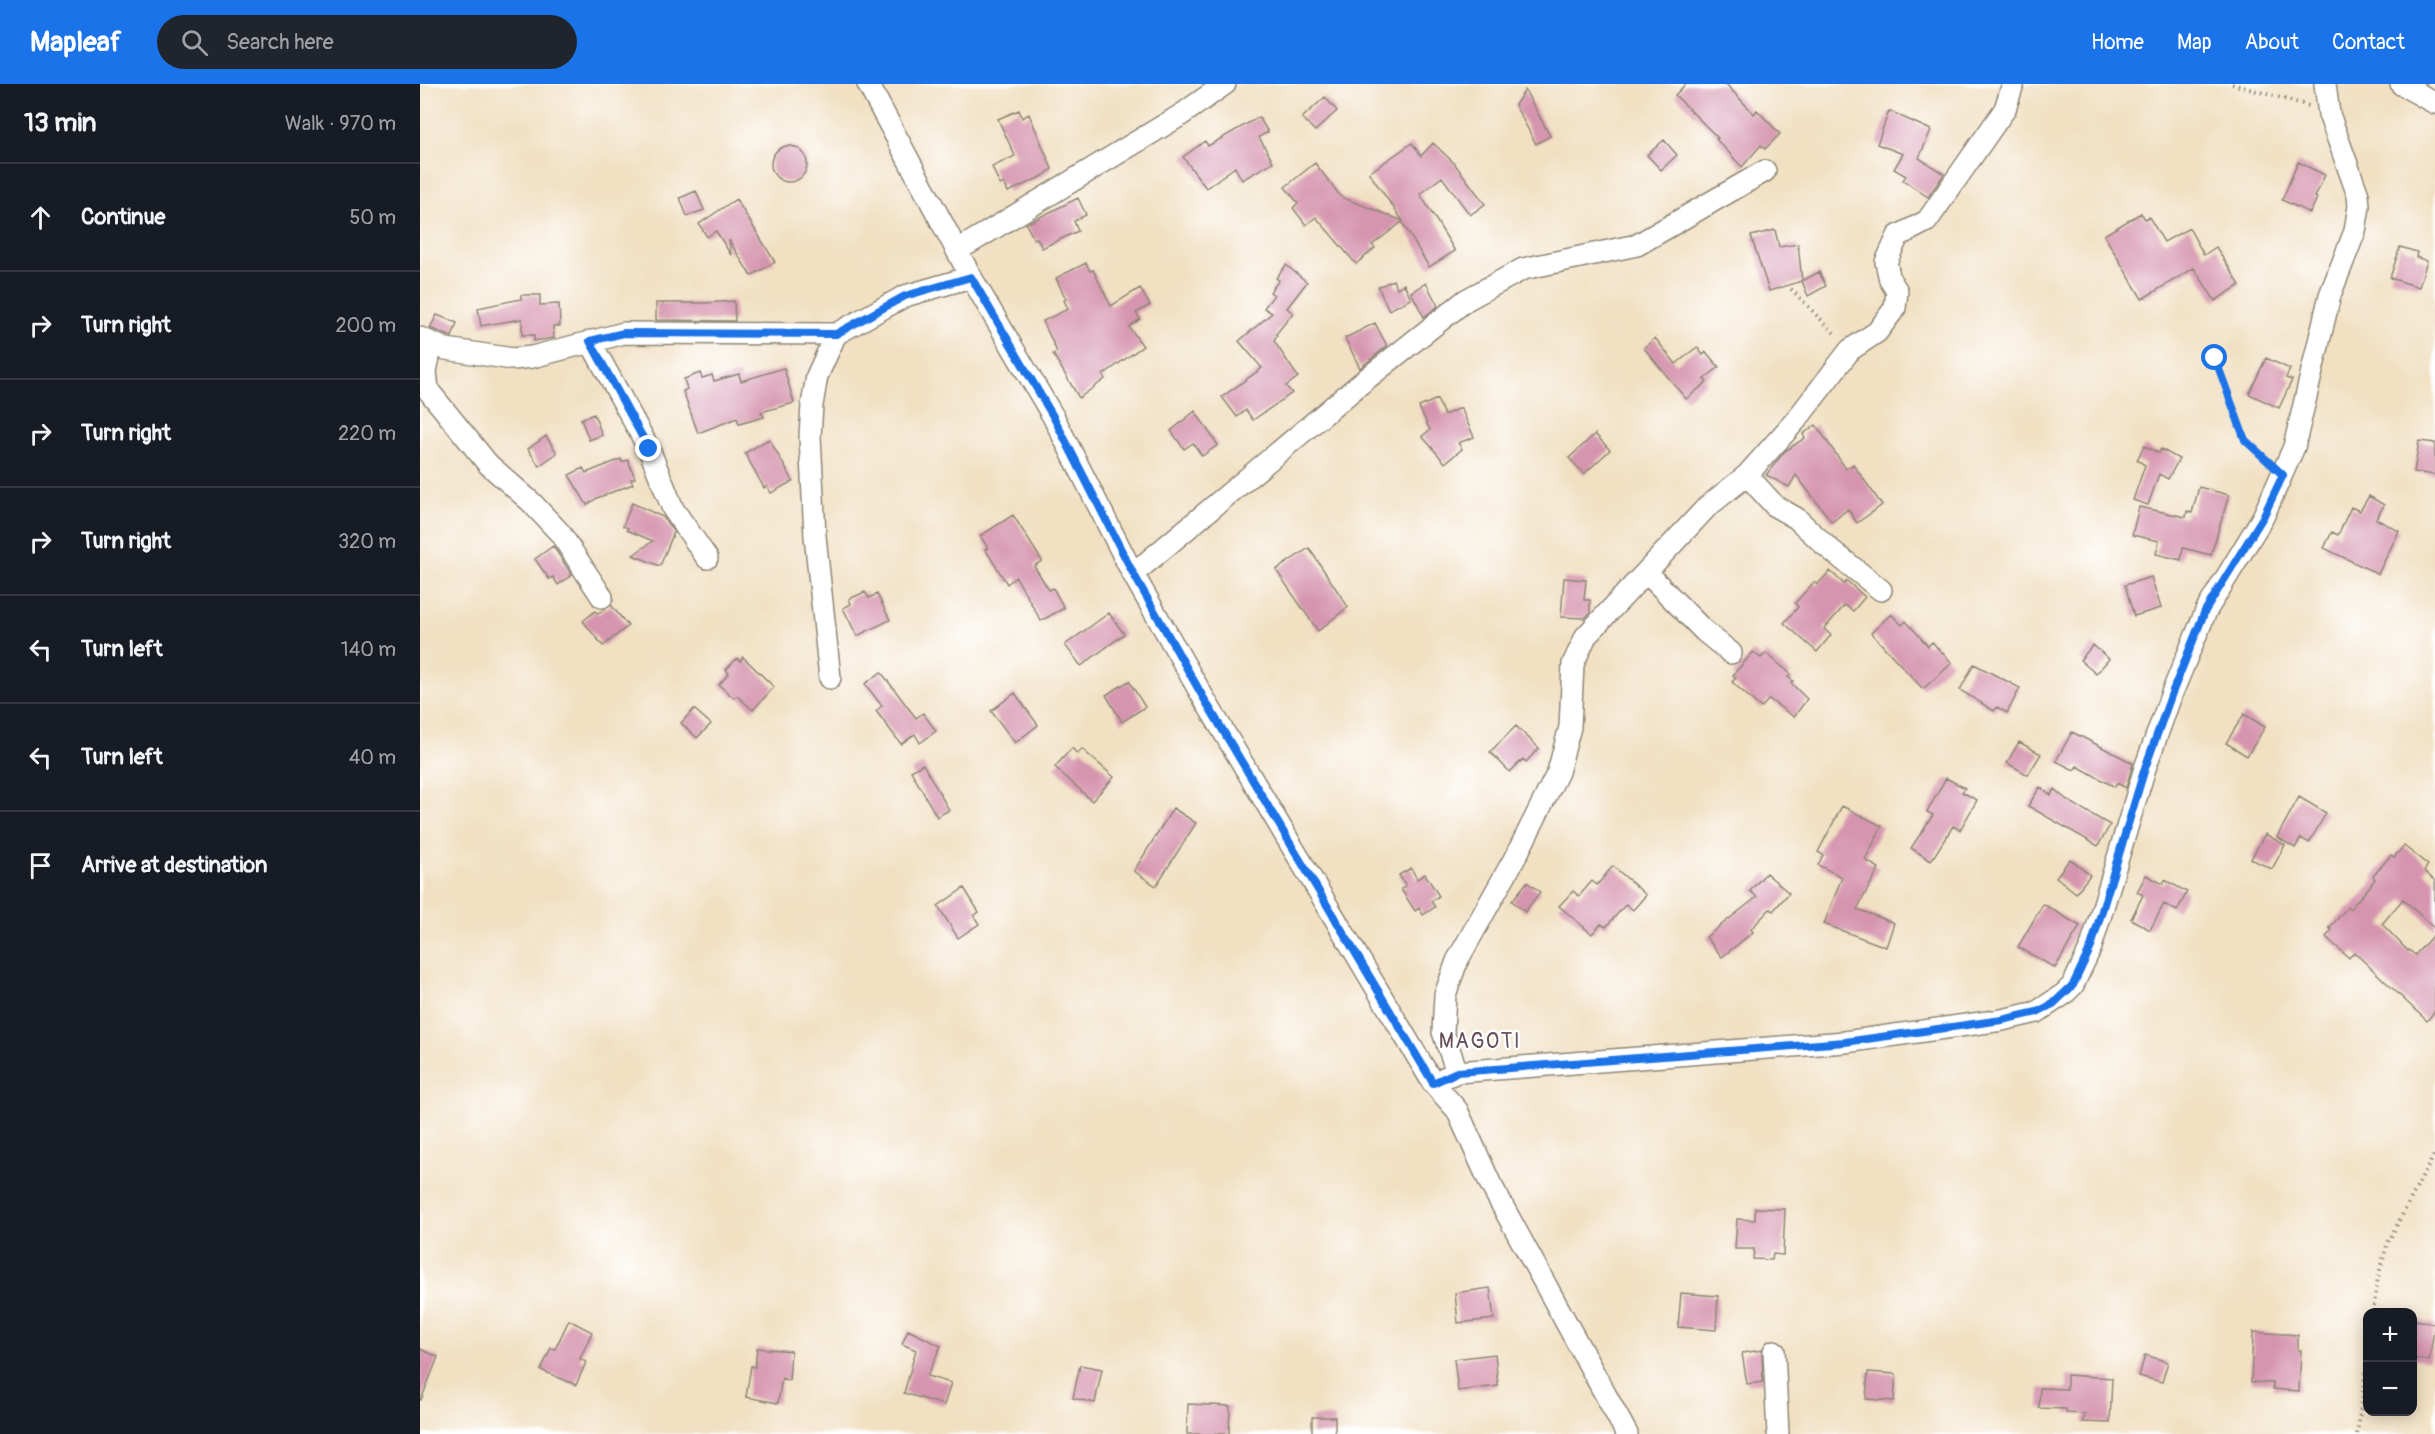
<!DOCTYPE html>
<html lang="en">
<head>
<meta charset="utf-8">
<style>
  body { margin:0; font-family:Pangolin,sans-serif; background:#20242c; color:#f1f3f6 }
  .controls { position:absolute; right:18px; bottom:18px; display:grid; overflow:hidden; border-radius:12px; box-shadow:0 3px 15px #0003 }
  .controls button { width:54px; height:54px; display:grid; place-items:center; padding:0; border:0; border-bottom:2px solid #363941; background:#171b24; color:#f1f3f6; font:30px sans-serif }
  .stop { position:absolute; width:18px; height:18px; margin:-14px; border:4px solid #1a73e8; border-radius:50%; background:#fff }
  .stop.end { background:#1a73e8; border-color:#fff; box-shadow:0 2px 6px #0008 }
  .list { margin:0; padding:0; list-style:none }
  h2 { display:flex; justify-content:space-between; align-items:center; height:78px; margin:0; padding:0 24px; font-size:26px }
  h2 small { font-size:20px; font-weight:400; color:#9ea1a6 }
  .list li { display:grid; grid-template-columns:39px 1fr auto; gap:18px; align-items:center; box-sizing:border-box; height:108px; padding:0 24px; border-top:2px solid #363941 }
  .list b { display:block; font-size:22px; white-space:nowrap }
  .list em { font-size:20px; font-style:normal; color:#9ea1a6 }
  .icon { flex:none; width:33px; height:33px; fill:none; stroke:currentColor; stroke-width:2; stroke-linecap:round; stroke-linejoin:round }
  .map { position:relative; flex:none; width:2015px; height:1350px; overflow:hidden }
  header { display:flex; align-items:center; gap:36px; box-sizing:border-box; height:84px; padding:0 30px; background:#1a73e8; color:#fff }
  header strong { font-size:28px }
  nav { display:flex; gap:33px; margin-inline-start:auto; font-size:21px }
  .search { width:420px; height:54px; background:#20242c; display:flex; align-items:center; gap:15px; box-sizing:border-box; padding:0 21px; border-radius:33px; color:#9ea1a6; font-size:22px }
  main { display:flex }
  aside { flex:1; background:#171b24 }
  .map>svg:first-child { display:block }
</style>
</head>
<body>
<header>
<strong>Mapleaf</strong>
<div class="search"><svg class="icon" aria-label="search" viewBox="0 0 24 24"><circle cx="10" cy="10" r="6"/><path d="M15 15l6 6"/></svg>Search here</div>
<nav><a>Home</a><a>Map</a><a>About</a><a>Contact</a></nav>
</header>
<main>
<aside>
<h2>13 min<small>Walk · 970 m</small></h2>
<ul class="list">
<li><svg class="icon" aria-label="ahead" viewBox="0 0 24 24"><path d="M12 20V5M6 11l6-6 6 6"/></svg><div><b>Continue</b></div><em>50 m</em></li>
<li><svg class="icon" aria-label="right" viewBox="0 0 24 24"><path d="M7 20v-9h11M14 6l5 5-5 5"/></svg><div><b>Turn right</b></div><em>200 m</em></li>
<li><svg class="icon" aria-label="right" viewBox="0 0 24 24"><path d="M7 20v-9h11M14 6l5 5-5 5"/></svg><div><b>Turn right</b></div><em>220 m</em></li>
<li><svg class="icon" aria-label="right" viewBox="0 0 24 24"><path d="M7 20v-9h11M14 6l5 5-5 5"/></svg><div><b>Turn right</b></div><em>320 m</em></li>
<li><svg class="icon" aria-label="left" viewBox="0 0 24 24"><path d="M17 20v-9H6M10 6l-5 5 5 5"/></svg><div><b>Turn left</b></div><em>140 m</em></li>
<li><svg class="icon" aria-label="left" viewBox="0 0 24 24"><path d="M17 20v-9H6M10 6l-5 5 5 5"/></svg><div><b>Turn left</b></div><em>40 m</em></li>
<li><svg class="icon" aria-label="arrive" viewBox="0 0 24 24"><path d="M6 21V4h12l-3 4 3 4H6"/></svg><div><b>Arrive at destination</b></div></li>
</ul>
</aside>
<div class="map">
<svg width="2015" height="1350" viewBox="0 0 2015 1350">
  <rect width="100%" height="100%" fill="#fff"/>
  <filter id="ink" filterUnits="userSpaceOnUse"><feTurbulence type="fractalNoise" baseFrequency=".0167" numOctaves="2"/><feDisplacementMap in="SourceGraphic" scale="12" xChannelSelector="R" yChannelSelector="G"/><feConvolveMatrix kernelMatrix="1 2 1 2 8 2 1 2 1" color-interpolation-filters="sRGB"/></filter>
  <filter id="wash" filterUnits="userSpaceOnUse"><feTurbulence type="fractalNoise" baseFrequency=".008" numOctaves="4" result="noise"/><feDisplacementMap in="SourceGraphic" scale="24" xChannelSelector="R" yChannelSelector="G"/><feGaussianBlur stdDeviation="1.35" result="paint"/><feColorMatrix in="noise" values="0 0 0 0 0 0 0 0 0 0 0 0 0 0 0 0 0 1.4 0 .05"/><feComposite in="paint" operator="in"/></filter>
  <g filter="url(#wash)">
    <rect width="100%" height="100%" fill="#f1e0c2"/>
    <g id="blocks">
      <!-- building -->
      <path fill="#d695af" d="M1266,0h40l28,30 3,-4 23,24 -15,15 -4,-4 -19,22 -26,-28 2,-1 -43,-43z
        M1105,6l25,46 -14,8 -21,-39z
        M905,13l12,14 -22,20 -13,-13z
        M599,26l3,8 7,-4 23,55 -9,7 -35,16 -4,-9 -4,2 -8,-18 23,-11 -17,-37z
        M1469,27l42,19 -12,28 25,16 -16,23 -25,-17 3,-4 -12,-7 9,-15 -26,-10z
        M839,33l9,15 -9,5 14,25 -31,18 -7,-13 -29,21 -23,-31 22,-16 3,5z
        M1244,56l13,15 -16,15 -14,-15z
        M992,59l9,13 12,-13 21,20 31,41 -15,11 -28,-38 -22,17 35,57 -26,16 -27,-45 -30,23 3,3 -19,16 -40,-47 -10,8 -13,-17 5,-5 -13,-16 30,-24 26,34 62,24 -34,-48z
        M351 80a18 18 0 1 1 36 0a18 18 0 1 1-36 0Z
        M1878,78l27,13 -10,22 2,1 -7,15 -28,-13z
        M276,107l8,19 -17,6 -7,-18z
        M658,114l8,17 -12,6 4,10 -36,17 -5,-10 -3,1 -8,-15z
        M316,115l39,63 -24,14 -22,-36 2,15 -15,-24 -9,6 -8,-13z
        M1721,129l4,6 4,-2 15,25 25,-14 15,27 12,-8 24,38 -25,16 -21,-33 -52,31 -38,-64z
        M1355,146l4,17 19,-3 4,37 17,-9 7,14 -18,10 -6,-15 -33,10 -18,-55z
        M1980,163l17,5 -1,5 11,4 -8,26 -29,-9z
        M666,179l4,8 3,-1 18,36 29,-18 10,17 -14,8 4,6 -11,8 14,19 -40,29 2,4 -26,19 -26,-44 4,-2 -14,-31 25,-12 -4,-9 2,-1 -10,-21z
        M866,181l21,17 -20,26 6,5 -17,21 1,2 -3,5 24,36 -12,9 6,7 -39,27 -7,-10 -9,7 -15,-20 40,-29 -23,-27 33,-28 -8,-5 10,-13 -4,-3 9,-12 -3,-2z
        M973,196l4,8 7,-4 7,15 -22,11 -11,-23z
        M1006,199l12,23 -14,11 -13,-25z
        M101,211h19v10l19,-1 1,22h-7l1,12 -20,3v-6h-12v-16l-41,7 -3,-18 43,-9z
        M314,217l1,20 -79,-1v-17h49z
        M17,231l20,8 -5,14 -22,-9z
        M955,239l12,23 -27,22 -15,-30z
        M1235,254l21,26 21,-17 6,8 3,-3 13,15 -15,12 3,3 -21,17 -42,-51z
        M1846,274l24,11 -4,9 6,2 -13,28 -30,-14z
        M364,284l10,35 -33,9 3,5 -25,7 -2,-6 -39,15 -15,-42 4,-2 -3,-10 16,-6 2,5 10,-3 2,6 25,-7 2,7z
        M1017,315l7,16 17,-7 13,29 -16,6 4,6 -17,14 -23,-27 8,-6 -11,-23z
        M775,327l23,34 -16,11 -9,-13 -9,6 -13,-18z
        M174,330l8,21 -13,5 -8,-21z
        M1396,341l30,44 7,-5 29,41 -25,18 -9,-14 -16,13 -36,-47 -7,12 -23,-12 19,-24 20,-13 -2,-4z
        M1175,350l15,16 -26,24 -15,-16z
        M126,352l11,17 -18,13 -11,-17z
        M349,355l24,42 -22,12 -4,-7 -3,2 -19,-35z
        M1999,357l16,2v32l-21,-3z
        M1724,362l15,7 2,-4 18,10 -11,20 -9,-5 -11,31 -15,-5 12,-35 -8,-5z
        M201,375l1,3 6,-2 7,18 -4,1 2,5 -36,14 -10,7 -18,-30 14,-7 3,5z
        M1779,403l30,8 -18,60 -28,-7 -2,12 -25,-6 3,-13 -27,-6 7,-28 47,10 1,-6 5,2z
        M1949,412l15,9 -8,14 23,12 -21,43 -54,-26 8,-16 6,3 13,-28 9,4z
        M212,419l31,14 11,15 -14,34 -27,-11 20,-14 -26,-11 1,-2 -5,-2z
        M593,431l29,46 -8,5 15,24 4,-2 11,20 -23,13 -25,-44 -9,7 -22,-35 3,-1 -8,-12z
        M133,462l19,29 -14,10 -5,-8 -4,2 -14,-20z
        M889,464l39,59 -30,24 -42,-61z
        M1410,487l14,13 3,-3 18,16 -12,14 -8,-6 -21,24 7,6 -14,17 -33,-29 14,-16 -3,-4 19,-21 3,3z
        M1731,493l10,31 -27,8 -9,-31z
        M1144,494l22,2 -2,20h6v13l-5,5 -24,-1z
        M445,508l4,6 8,-4 13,26 -33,16 -14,-28 8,-4 -2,-5z
        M191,521l17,21 -25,20 -20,-25 12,-10 3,3z
        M689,529l15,21 -43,32 -16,-21z
        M1471,530l11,11 4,-4 22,25 4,-4 20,21 -29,26 -52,-56z
        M1673,561l16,14 -13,15 -16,-14z
        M1333,568l8,6 5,-5 25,21 -3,3 5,4 -2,2 16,16 -13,18 -25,-18 -8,9 -29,-26 4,-4 -3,-3z
        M323,573l31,30 -21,23 -16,-14 -3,2 -15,-13 10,-12 -3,-3 11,-12 3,3z
        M1554,580l46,24 -13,25 -10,-6 -3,4 -34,-21z
        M461,588l35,46 7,-5 13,18 -16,12 -5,-9 -14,10 -25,-33 6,-5 -17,-22z
        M709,597l16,26 -23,15 -16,-27z
        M595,609l23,32 -23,18 -24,-32z
        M274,625l17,15 -14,14 -16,-15z
        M1824,630l21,13 -18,29 -21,-13z
        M1096,642l23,22 -13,14 -3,-3 -13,13 -20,-20z
        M1652,648l61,31 -7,25 -9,-5 -2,4 -38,-21 -3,4 -18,-9z
        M1599,658l22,12 -13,21 -21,-12z
        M652,664l5,6 5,-5 32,28 -22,24 -37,-34z
        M503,680l26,46 -12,7 -26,-46z
        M1526,694l19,10 -3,4 15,8 -17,30 -7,-4 -22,35 -20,-13 22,-33 -6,-3z
        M1620,703l11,8 3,-6 13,11 43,25 -12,21 -70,-40z
        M1879,713l27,16 -17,30 -8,-5 -6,10 -18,-11z
        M1422,722l40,20 -17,34 14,8 -22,41 37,14 -8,24 -62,-23 18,-47 -24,-12 5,-10 -5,-3z
        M753,724l23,15 -40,63 -22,-15z
        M1845,750l20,11 -13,24 -21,-10z
        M1984,762l24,19 -4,6 11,10v48l-32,-30 -21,25 26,27 1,-1 6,5 20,-22v78l-8,10 -73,-69 -5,6 -23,-21 6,-7 -3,-2 19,-21 2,2 20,-23 5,-7 -2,-3 18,-21 3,2z
        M1650,775l20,16 -14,18 -20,-16z
        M1193,782l33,29 -13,15 -7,-6 -20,23 -5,-3 -9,10 -33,-28 14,-15 6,5 13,-15 5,4z
        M991,784l6,11 8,-5 14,22 -8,5 4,6 -12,8 -4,-7 -4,3 -14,-22 5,-3 -7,-11z
        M1346,789l23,20 -16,18 -3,-2 -19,20 2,3 -31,25 -16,-20 51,-40 -7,-6z
        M1726,791l17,9 2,-4 22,12 -10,19 -13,-7 -14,26 -19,-11 12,-24 -6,-3z
        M1107,798l13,10 -15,20 -13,-11z
        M544,804l15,24 -5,4 5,8 -21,14 -20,-32z
        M1623,820l37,22 -25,42 -37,-21z
        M1335,1124l30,1 -2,46 -10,-1 -1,6 -19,-1 1,-10h-19l2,-30 18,1z
        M1070,1204l4,31 -36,4 -3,-30z
        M1261,1209l37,3 -2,34 -38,-3z
        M149,1236l23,12 -12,27 6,3 -10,23 -35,-15 10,-22 4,1z
        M1996,1236l19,4 -6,37 -17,-3v-23z
        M488,1246l33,16 -14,30 24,7 -7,22 -40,-12 12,-43 -14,-6z
        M1833,1248l45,3v15h3l-2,41 -26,-2v-6l-22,-1z
        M337,1264l34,3 -2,30 -7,-3 -4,25 -32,-6 5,-31 4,1z
        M0,1265l18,8 -17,43h-1z
        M1342,1266l1,32 -16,2 -5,-31z
        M1075,1270l3,32 -40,5 -4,-32z
        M1725,1271l23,7 -6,20 -23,-6z
        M660,1281l22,4 -7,34 -22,-5z
        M1448,1288l28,2 -2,27 -28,-2z
        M1647,1291l45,3 -2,45 -28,-1 4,-8 -20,-1v-4l-27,-1 1,-20 27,1z
        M768,1320l42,2 -1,28h-42z
        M892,1333h23v17h-23z"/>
    </g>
  </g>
  <g filter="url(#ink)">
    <use href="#blocks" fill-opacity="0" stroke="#8e8676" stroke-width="1.5"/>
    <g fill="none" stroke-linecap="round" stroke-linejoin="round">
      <defs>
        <path id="minor" d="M448,0l103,193 83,141 79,156 70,123 230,386 24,27 33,73 137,251
          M1981,0l34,19
          M538,166l223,-135 44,-31
          M0,254l26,11 67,10 19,-2 92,-24 212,1 69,-38 66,-19
          M170,257l59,108 24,60 34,49
          M12,259l-6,28 2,19 60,74 43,38 29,31 42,64
          M1327,391l28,31 21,12 30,28 55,44
          M1226,488l58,59 27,22
          M713,490l227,-190 106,-84 57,-31 114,-24 128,-74
          M410,594l-15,-142 -5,-100 2,-31 5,-29 19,-42
          M1037,988l-14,-40 2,-37 12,-34 60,-107 41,-82 12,-45 3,-63 13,-28 121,-129 40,-32 50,-56 53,-69 27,-18 18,-24 2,-17 -7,-11 -4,-18 12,-26 29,-15 78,-112 8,-25
          M1013,999l24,-11 388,-30 157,-22 35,-8 27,-18 9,-9 18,-38 54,-179 27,-75 34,-82 57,-94 31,-70 36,-152 25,-64 4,-25 -1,-11 -29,-81 -4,-30
          M1354,1267l4,83"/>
      </defs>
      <!-- minor casing -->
      <use href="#minor" stroke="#8e8676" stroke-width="24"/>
      <!-- path -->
      <path stroke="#8e8676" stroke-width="4" stroke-dasharray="1.5 4.5" stroke-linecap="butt" d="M1812,0l77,22
        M1371,205l46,47
        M1795,274l30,81 22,21
        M1953,1228l5,-35 10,-35 47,-89
        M1937,1350l11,-80"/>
      <!-- minor -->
      <use href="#minor" stroke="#fff" stroke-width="21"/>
    </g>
  </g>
  <g fill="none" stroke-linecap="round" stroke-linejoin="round" filter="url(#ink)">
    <!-- route -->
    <path stroke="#1a73e8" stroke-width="8" d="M229,365l-59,-108 34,-8 212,1 69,-38 66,-19 83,141 79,155 70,124 230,386 24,-11 388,-30 157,-22 35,-8 16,-8 20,-19 18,-38 54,-179 27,-75 33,-82 58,-94 20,-42 -38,-35 -30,-82"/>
  </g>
  <g text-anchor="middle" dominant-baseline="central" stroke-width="4.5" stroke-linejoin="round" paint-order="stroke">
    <!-- quarter labels -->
    <g font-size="21" letter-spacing="1.5" fill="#675059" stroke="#fff">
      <text x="1060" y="957">MAGOTI</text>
    </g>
  </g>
</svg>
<div class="controls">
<button>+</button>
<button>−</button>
</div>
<div class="stop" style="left:1795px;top:274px"></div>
<div class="stop end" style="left:229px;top:365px"></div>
</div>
</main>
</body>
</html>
